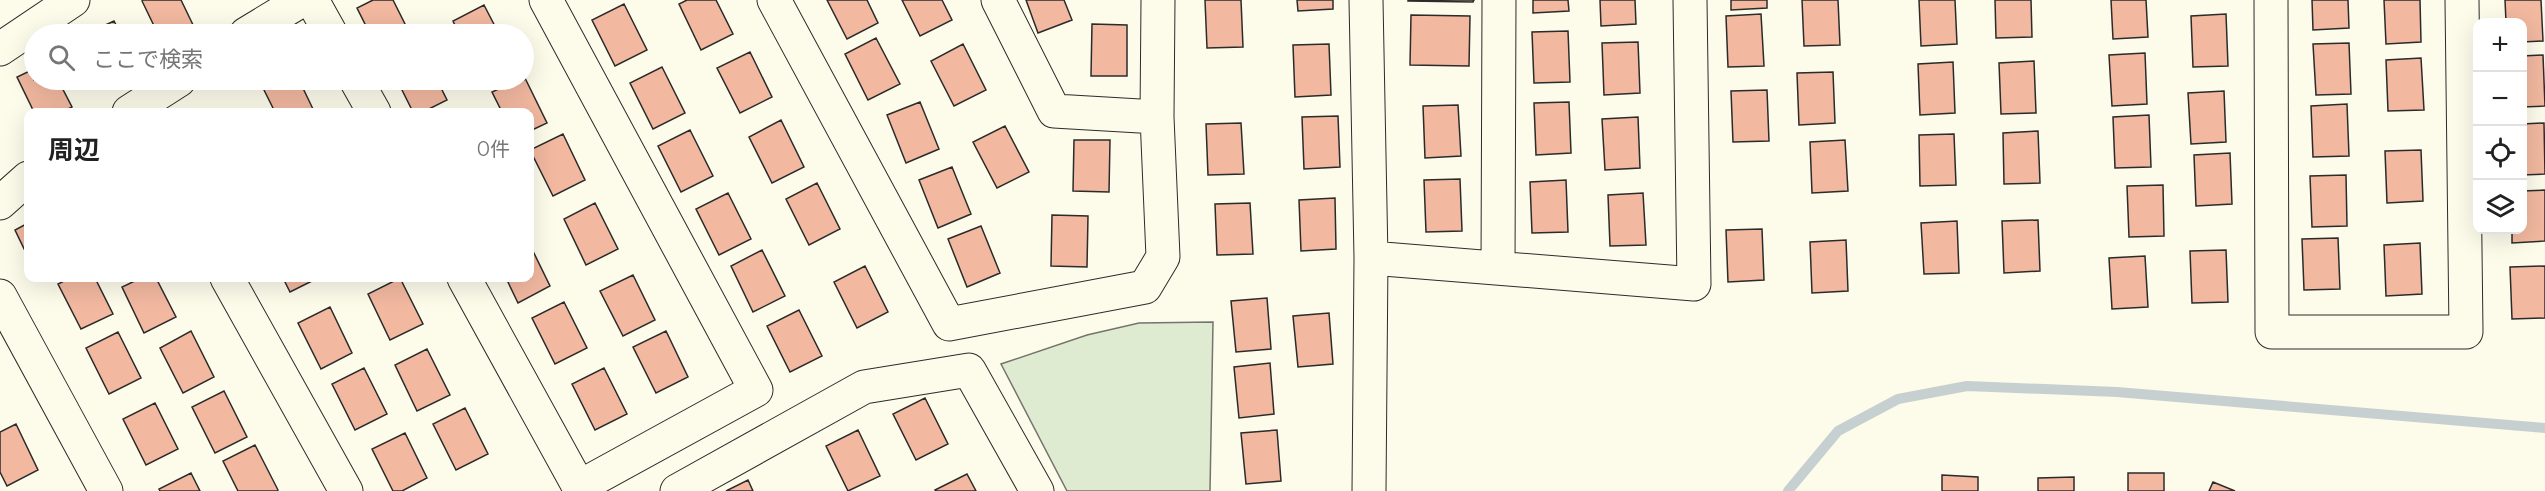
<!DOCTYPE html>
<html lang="ja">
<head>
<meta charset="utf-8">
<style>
  body { margin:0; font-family:Montserrat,"Noto Sans JP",sans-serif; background:#f6f6f6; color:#222 }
  .controls { position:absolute; right:18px; top:18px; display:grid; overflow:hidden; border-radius:12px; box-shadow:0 6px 24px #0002 }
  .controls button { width:54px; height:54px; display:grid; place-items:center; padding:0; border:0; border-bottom:2px solid #e0e0e0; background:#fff; color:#222; font:30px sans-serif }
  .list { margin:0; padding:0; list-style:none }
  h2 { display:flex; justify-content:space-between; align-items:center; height:78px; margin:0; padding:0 24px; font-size:26px }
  h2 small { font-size:20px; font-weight:400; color:#767676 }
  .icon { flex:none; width:33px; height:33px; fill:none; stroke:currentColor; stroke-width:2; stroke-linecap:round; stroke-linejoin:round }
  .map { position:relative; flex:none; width:2545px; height:491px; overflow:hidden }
  .search { position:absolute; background:#fff; box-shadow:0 6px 24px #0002; left:24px; top:24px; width:510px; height:66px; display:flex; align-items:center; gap:15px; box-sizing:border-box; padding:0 21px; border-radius:33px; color:#767676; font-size:22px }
  .panel { position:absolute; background:#fff; box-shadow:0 6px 24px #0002; left:24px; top:108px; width:510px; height:174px; border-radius:12px }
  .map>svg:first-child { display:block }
</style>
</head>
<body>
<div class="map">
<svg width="2545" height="491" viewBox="0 0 2545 491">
  <rect width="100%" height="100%" fill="#fdfbea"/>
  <!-- green -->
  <path fill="#deebd1" stroke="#74746e" stroke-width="1.5" d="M1213,322l-3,169h-143l-66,-127 86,-29 52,-12z"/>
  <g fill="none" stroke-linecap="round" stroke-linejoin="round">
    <!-- stream -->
    <path stroke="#c7d0d0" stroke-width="10" d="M1788,491l50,-60 60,-32 69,-13 150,6 428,36"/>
  </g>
  <!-- building -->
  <path fill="#f2b8a0" stroke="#2b2b2b" stroke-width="1.5" d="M143,0h38l15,31 -7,3h-31l-16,-33z
    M373,0h20l17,34h-40l-13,-26z
    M687,0h29l17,34 -32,16 -22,-46z
    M827,0h40l11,23 -31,16z
    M902,0h40l10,20 -32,16z
    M1026,0h38l8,20 -34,13z
    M1205,0h36l2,47 -36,1z
    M1297,0h36v9l-35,2z
    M1408,0h66l-1,2 -65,-1z
    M1533,0h35l1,11 -36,2z
    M1600,0h35l1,24 -35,2z
    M1731,0h36v8l-36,2z
    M1802,0h36l2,45 -36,1z
    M1919,0h36l2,44 -36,2z
    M1995,0h36l1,37 -36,1z
    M2111,0h35l2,37 -35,2z
    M2312,0h36l1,28 -36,2z
    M2384,0h36l1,42 -35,2z
    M2505,0h36l2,41 -21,1v-20h-16z
    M624,4l23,46 -32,16 -23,-46z
    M484,5l15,29h-40l-6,-13z
    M1761,14l3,52 -36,1 -2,-51z
    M2226,14l2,52 -35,1 -2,-51z
    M1411,15l59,1 -1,50 -59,-1z
    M114,21l7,13h-35z
    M1092,24l35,1v51h-36z
    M1568,31l2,51 -36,1 -2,-51z
    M876,38l24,46 -32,16 -23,-46z
    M1638,42l2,51 -36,2 -2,-52z
    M2349,43l2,51 -35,1 -3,-51z
    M963,44l23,46 -32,16 -23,-45z
    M1329,44l2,51 -36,2 -2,-52z
    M750,52l22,45 -32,16 -23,-45z
    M2145,53l2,51 -35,2 -3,-51z
    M2543,55l2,51 -23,1v-51z
    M2421,58l3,52 -36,1 -2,-51z
    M2034,61l2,52 -35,1 -2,-51z
    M1953,62l2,51 -35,2 -2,-51z
    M662,67l23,46 -32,16 -23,-46z
    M34,69v11h24l14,27 -10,5h-28l-17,-35z
    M1833,72l2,51 -36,2 -2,-52z
    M524,76l23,47 -17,8v-19h-28l-10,-20 26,-12h6z
    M259,80h40l14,29 -7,3h-31z
    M397,80h40l10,20 -24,12h-10z
    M1767,90l2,51 -36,1 -2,-51z
    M2224,91l2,51 -35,2 -3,-51z
    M920,102l19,47 -33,14 -19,-48z
    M1569,102l2,51 -35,2 -2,-52z
    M2347,104l2,52 -36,1 -2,-51z
    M1458,105l3,51 -36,2 -2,-52z
    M2149,115l2,52 -36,1 -2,-51z
    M1338,116l2,51 -36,2 -2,-52z
    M1638,117l2,51 -35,2 -3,-51z
    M781,120l23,47 -32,16 -23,-46z
    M1241,123l3,51 -36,1 -2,-51z
    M2544,123l1,51 -23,1v-51z
    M1005,126l24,46 -32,16 -24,-46z
    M690,130l23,46 -32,16 -23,-46z
    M2038,131l2,52 -36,1 -1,-51z
    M563,134l22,46 -32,16 -23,-46z
    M1954,134l2,51 -36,1 -1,-51z
    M1074,140h36l-1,52 -36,-1z
    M1845,140l3,51 -36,2 -2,-51z
    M2421,150l2,51 -36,2 -2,-52z
    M2230,153l2,51 -36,2 -2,-51z
    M952,167l19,47 -33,14 -19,-48z
    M2346,175l1,51 -35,1 -2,-51z
    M1460,179l2,52 -36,1 -2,-52z
    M1566,180l2,52 -36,1 -2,-51z
    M817,183l23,46 -31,16 -23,-46z
    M2163,185l1,51 -35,1 -2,-51z
    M2545,190v51l-33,2v-13h10v-39z
    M728,193l23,46 -32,16 -23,-46z
    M1643,193l3,52 -36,1 -2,-51z
    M1335,198l1,51 -35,2 -2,-51z
    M595,203l23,46 -32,16 -22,-46z
    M1250,203l3,51 -36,1 -2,-51z
    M1052,215l36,1 -1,51 -36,-1z
    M2038,220l2,51 -36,2 -2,-52z
    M1957,221l2,52 -35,1 -3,-51z
    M28,223v34l-13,-27z
    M981,226l19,47 -33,14 -19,-48z
    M1762,229l2,51 -36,2 -2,-52z
    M2338,238l2,51 -36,1 -2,-51z
    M1846,240l2,51 -36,2 -2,-51z
    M2420,243l2,51 -36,2 -2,-51z
    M530,245l20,41 -32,17 -12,-25h24z
    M762,250l23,46 -32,16 -22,-46z
    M2226,250l2,52 -36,1 -2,-52z
    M2145,256l3,51 -36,2 -3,-51z
    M865,266l23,46 -31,16 -23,-46z
    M2545,266v52l-33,1 -2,-52z
    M633,275l22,45 -32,16 -23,-45z
    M70,278h25l18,36 -32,15 -23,-45z
    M141,278h15l20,39 -32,16 -22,-46z
    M283,278h35l-28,14z
    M400,278l23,46 -33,16 -22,-46z
    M1267,298l4,51 -35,3 -5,-51z
    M564,302l23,46 -32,16 -23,-46z
    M330,307l22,46 -31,16 -23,-46z
    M799,310l23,46 -32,16 -23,-46z
    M1329,313l4,51 -35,3 -5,-51z
    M191,331l23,46 -31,16 -23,-45z
    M666,331l22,46 -32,16 -23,-46z
    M118,332l23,46 -32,16 -23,-46z
    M427,349l23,46 -33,16 -22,-46z
    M1270,363l4,51 -35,4 -5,-51z
    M364,368l23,46 -32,16 -23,-46z
    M604,368l23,46 -32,16 -23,-46z
    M224,391l23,46 -32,16 -23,-46z
    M925,398l23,46 -32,16 -23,-46z
    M155,403l23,46 -32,16 -23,-46z
    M465,408l23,46 -32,16 -23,-46z
    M16,424l22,46 -31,16 -7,-14v-40z
    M858,430l22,46 -32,15 -22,-45z
    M1277,430l4,51 -35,3 -5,-51z
    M405,433l22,45 -25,13h-9l-21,-42z
    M255,445l23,45 -1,1h-39l-15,-30z
    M191,473l9,18h-40l-1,-2z
    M2128,473h36v18h-36z
    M967,474l9,17h-40l-1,-1z
    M1942,475l36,2v14h-36z
    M2074,477v14h-36v-13z
    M748,480l5,11h-27z
    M2213,482l22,9h-26z"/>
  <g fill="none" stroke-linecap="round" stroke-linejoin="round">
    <defs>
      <path id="street" d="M312,0l19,34
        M774,0l175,324 196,-37 18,-30 -6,-140 1,-117
        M998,0l56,111 103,6
        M1366,0l5,258 -2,233
        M2271,0l1,332h194l-4,-332
        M246,34l56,-34
        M356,80l18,32
        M129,112l50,-32
        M0,203l28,-25
        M1371,258l323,26 -4,-284
        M1498,268l1,-268
        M227,278l119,213
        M464,278l115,209 177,-97 -210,-390
        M0,296l106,195
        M677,491l187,-104 105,-17 68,121"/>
      <path id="secondary" d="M0,49l73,-49"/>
    </defs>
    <!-- street casing -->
    <use href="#street" stroke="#2b2b2b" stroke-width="35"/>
    <!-- secondary casing -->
    <use href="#secondary" stroke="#2b2b2b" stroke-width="35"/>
    <!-- street -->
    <use href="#street" stroke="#fdfbea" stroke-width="33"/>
    <!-- secondary -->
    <use href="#secondary" stroke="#fdfbea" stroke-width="33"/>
  </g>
</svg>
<div class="controls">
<button>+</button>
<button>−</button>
<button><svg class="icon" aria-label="locate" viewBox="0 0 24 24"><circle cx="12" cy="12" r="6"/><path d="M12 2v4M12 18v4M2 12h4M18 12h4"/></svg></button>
<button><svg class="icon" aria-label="layers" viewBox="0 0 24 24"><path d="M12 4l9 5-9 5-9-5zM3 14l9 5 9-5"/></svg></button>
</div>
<div class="search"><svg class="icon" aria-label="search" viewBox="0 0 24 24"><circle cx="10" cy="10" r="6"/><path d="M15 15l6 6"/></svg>ここで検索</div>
<section class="panel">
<h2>周辺<small>0件</small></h2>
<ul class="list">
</ul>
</section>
</div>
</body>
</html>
